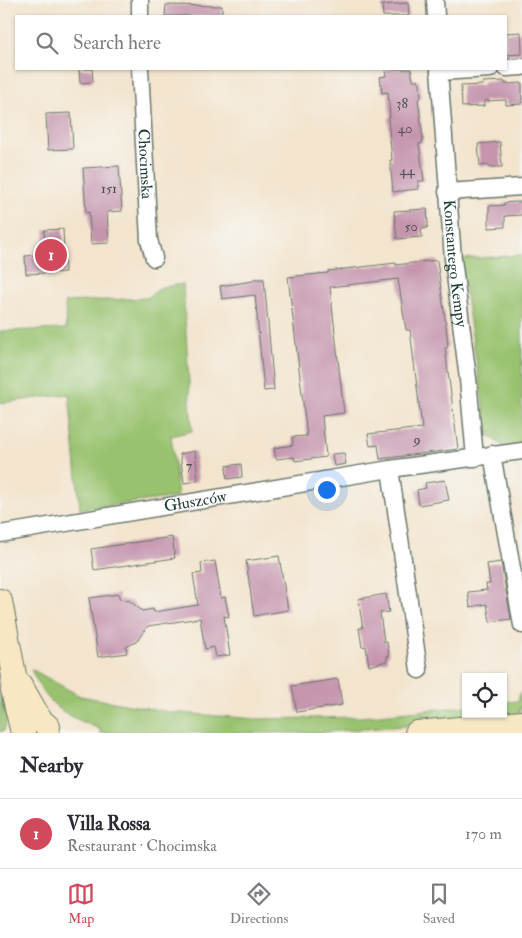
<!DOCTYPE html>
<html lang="en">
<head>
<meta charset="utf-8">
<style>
  body { margin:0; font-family:"IM FELL Double Pica",serif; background:#f7f7f7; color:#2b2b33 }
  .controls { position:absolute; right:15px; bottom:15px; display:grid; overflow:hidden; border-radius:0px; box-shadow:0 1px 4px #0004 }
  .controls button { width:45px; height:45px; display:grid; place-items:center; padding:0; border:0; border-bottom:1px solid #e1e1e2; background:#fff; color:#2b2b33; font:25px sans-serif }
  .you { position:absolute; left:326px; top:489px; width:18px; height:18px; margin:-12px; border:4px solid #fff; border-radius:50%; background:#1a73e8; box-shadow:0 0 0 8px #1a73e833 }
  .badge { display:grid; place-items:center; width:32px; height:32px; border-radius:50%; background:#d1495b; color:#fff; font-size:16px; font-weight:700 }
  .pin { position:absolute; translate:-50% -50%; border:2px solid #fff; box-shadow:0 1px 5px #0006 }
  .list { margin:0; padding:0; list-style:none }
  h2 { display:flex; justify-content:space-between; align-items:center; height:65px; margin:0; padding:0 20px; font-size:21px }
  h2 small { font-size:16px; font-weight:400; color:#7c7c81 }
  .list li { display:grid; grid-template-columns:32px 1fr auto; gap:15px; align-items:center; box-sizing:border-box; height:70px; padding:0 20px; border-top:1px solid #e1e1e2 }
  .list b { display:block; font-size:19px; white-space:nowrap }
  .list p { margin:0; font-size:16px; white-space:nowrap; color:#7c7c81 }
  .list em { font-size:16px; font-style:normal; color:#7c7c81 }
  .icon { flex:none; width:28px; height:28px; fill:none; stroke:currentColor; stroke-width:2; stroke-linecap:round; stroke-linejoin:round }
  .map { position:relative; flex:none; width:522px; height:733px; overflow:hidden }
  .search { position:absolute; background:#fff; box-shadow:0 1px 4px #0004; left:15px; right:15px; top:15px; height:55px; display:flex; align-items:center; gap:12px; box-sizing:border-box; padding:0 18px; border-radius:0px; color:#7c7c81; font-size:19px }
  .sheet { height:135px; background:#fff }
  nav { display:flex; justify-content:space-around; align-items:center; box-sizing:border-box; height:70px; border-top:1px solid #e1e1e2; background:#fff; font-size:14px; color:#7c7c81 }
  nav a { display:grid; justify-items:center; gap:2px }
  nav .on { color:#d1495b }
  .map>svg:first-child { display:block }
</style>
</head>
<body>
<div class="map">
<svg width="522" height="733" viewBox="0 0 522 733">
  <rect width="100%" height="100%" fill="#f6f6f2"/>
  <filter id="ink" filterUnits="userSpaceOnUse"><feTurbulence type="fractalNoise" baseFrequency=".02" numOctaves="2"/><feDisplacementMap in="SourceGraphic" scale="10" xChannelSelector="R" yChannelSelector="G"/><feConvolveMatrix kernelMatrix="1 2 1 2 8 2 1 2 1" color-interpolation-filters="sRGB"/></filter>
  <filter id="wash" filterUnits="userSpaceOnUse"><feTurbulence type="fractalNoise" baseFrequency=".0096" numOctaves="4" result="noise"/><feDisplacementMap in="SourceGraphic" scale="20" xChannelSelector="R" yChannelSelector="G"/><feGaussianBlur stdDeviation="1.12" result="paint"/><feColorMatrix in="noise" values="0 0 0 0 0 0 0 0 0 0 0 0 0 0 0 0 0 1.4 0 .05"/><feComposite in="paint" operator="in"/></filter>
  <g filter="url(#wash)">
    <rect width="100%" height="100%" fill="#f3e4cd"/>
    <!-- green -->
    <path fill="#99c26e" stroke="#5c8051" d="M522,255v191l-17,2 -15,-12 -5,-19 -25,-158z
      M183,284l9,147 -21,5 7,61 -98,12 -11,-115 -69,9v-72l66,-2 -1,-27 82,-4 15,-11z
      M31,669l49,27 89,16 87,7 105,-2 105,-11v8h37v-12l16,-1v-6l3,-3v16h-2v9l-206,16h-214v-4c-37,-15 -52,-22 -69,-60z
      M0,691l7,28 -3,12 -4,1z"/>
    <g id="blocks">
      <!-- building -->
      <path fill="#c595ae" d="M408,3l1,13h-26l-1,-11z
        M166,5l56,1v10h-57z
        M521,32l1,22 -16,1v-22z
        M79,69h13l1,13 -13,1z
        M385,69h26l2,11h5l2,3 1,15 -3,1 5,40 -1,4 -3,1 5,37h-6v8l-25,3 -3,-32h2l-4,-42h2l-2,-26 -6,1 -2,-16 6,-1z
        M504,81l1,3 17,-1v21l-16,1v-5l-22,1v5l-22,1 -1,-21 22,-1v-3z
        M71,113l2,36 -25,1 -2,-36z
        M500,142l2,25h-13v-2l-9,1 -2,-22z
        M119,166l3,45 -15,1 2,31 -18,1 -2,-32 -3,1 -3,-45z
        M514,202h8v13l-17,1v11l-16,1v-22l15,-1v-2z
        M427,209l1,15 -1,4 -6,1 1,8 -25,2 -3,-28z
        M63,229l2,43 -39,2 -1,-18 13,-1 7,-8 -1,-17z
        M437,260l9,65 2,22 -3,1 13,101 -78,10 -2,-14 -8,1 -2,-12 54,-6 -12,-98h-4l-8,-51 -68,8 14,126 -22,3 4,41 -31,4 -1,-4 -18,2 -2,-11 19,-3 -1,-8 15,-1 -19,-159 40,-4v-2l68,-8v2z
        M253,279h11l10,111 -10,1 -9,-96 -33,4 -2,-13 33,-5z
        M195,451l3,30 -14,2 -4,-29z
        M344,453l2,11 -12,2 -2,-12z
        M241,464l1,13 -15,2 -1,-13z
        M445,480l4,20 -30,5 -2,-15 9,-2 -1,-5z
        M172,537l3,21 -81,12 -3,-21z
        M279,556l9,54 -34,6 -8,-55z
        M215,561l6,37 4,-1 4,20 -5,-1 6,39 -14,2 -2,-10 -9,2 -5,-31 -52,8 -12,16 -10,5 1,6 -29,4 -9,-59 30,-4v5l11,2 12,10 11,-2 1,3 44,-7 -5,-31 9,-1 -1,-10z
        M501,562l10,57 -21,3 -3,-18 -17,3 -2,-15 19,-2 -1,-6h4l-3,-20z
        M386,594l3,18 -9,1 4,29h3l2,14h-2v5l-18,5 -3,-20 -4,1 -3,-19h4l-5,-29z
        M338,679l4,26 -45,7 -5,-26z"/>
    </g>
  </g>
  <g filter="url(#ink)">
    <use href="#blocks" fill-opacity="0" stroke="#69776a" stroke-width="1"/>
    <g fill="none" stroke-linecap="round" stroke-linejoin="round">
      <defs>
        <g id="street">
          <path d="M435,0l1,16"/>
          <path d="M140,16v-16"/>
          <path d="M506,68l16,-1"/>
          <path id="s1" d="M140,69l9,171 5,18"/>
          <path id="s2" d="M439,69l14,190 15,120 7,79"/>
          <path d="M439,72l51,-3"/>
          <path d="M447,192l75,-5"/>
          <path d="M492,454l30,171"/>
          <path d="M390,469l29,201"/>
          <path id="s3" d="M0,534l390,-65 132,-18"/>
        </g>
        <path id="secondary" d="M0,601l14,74 -1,15 10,43
          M20,685l20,35 8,7
          M417,733l105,-10"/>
      </defs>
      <!-- street casing -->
      <use href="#street" stroke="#69776a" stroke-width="19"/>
      <!-- secondary casing -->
      <use href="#secondary" stroke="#69776a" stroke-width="26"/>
      <!-- street -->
      <use href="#street" stroke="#fff" stroke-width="16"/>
      <!-- secondary -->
      <use href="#secondary" stroke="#f7e8c3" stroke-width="24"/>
    </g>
  </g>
  <g text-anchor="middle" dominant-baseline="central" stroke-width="4.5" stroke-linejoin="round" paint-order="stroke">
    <!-- number labels -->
    <g font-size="14" fill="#485352">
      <text x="402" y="103">38</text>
      <text x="405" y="128">40</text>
      <text x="407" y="170">44</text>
      <text x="109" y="188">151</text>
      <text x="411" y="226">50</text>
      <text x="417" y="439">9</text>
      <text x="189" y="465">7</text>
    </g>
    <!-- street labels -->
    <g font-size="16" fill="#1f3d34" stroke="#f6f6f2">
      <text stroke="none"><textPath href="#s1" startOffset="95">Chocimska</textPath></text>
      <text stroke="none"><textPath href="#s2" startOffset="195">Konstantego Kempy</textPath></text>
      <text stroke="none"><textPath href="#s3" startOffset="198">Głuszców</textPath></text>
    </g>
  </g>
</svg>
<div class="controls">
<button><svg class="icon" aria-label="locate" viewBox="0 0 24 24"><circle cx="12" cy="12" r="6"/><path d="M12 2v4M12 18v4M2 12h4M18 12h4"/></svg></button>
</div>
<div class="you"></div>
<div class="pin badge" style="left:51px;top:255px">1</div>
<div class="search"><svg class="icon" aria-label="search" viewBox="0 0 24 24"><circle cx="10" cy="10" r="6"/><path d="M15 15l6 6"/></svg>Search here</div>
</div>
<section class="sheet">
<h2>Nearby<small></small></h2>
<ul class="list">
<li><span class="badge">1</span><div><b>Villa Rossa</b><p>Restaurant · Chocimska</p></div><em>170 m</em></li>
</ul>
</section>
<nav>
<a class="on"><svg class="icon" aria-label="map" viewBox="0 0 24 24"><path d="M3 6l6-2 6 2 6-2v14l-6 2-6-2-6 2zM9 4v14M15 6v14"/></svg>Map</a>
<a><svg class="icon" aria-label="directions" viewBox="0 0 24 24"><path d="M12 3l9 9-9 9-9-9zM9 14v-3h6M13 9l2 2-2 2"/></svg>Directions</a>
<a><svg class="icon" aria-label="saved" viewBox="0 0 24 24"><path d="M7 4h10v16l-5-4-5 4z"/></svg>Saved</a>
</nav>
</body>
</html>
